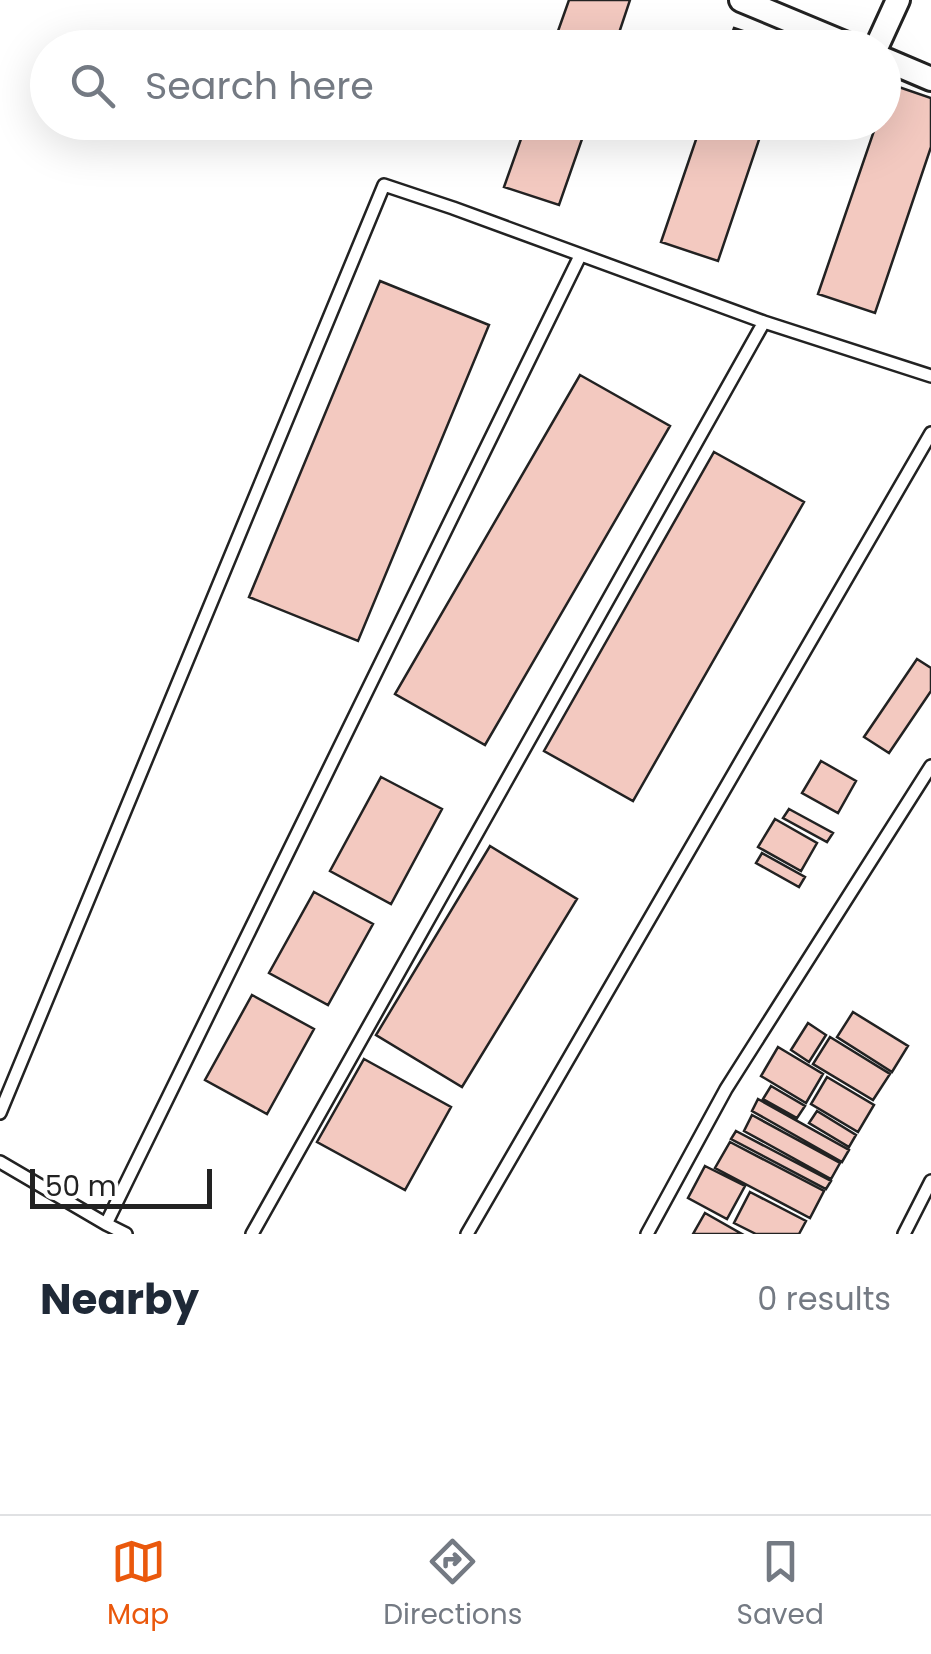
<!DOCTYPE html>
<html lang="en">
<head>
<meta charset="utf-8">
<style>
  body { margin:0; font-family:Poppins,sans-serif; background:#f6f6f7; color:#1f2937 }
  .scale { position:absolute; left:30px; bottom:25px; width:182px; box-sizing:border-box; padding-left:10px; border:5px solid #222; border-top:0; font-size:28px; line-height:35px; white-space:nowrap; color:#222; -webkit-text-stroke:8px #fff; paint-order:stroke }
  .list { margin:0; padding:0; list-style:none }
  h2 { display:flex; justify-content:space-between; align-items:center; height:130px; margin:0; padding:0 40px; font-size:42px }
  h2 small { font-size:32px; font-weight:400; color:#747a83 }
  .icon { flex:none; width:55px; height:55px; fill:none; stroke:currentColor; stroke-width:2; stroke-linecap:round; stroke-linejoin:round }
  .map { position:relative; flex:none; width:931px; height:1234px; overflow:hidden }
  .search { position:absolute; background:#fff; box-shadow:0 10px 40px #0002; left:30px; right:30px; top:30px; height:110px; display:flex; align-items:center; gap:25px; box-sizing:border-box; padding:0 35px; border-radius:55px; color:#747a83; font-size:38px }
  .sheet { height:280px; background:#fff }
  nav { display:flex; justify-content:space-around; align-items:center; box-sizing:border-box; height:140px; border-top:2px solid #e0e1e3; background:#fff; font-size:28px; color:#747a83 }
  nav a { display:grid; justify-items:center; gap:5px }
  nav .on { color:#ea580c }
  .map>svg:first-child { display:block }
</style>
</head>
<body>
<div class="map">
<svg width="931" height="1234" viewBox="0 0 931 1234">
  <rect width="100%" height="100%" fill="#fff"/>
  <!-- building -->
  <path fill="#f3c9c0" stroke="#222" stroke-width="2.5" d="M569,0h61l-16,48h-62z
    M734,28l57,19 -64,1z
    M890,84l41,14v49l-56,166 -57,-19 59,-172h7v-20z
    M527,122h61l-29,83 -55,-18z
    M702,122h63l-47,139 -57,-19z
    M380,281l109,44 -131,316 -109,-44z
    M580,375l90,51 -185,319 -90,-51z
    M714,452l90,50 -171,299 -89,-50z
    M917,659l14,9v23l-42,62 -25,-16z
    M821,761l35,20 -18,32 -36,-20z
    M381,777l61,32 -51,95 -61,-33z
    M789,809l44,24 -6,9 -44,-24z
    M775,819l42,24 -16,28 -43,-24z
    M490,846l87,53 -115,188 -86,-52z
    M762,853l43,24 -6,10 -43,-24z
    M314,892l59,32 -45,81 -59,-32z
    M252,995l62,34 -47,85 -62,-34z
    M853,1012l55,34 -16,26 -55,-35z
    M808,1023l18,12 -17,27 -18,-12z
    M830,1037l60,37 -17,26 -60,-36z
    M778,1047l45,27 -17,29 -45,-27z
    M364,1059l87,48 -46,83 -88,-48z
    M827,1077l47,28 -16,27 -47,-28z
    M771,1086l34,20 -8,12 -34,-19z
    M758,1099l91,51 -7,12 -90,-51z
    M817,1111l39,24 -7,12 -40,-24z
    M752,1115l88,48 -9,16 -87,-48z
    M736,1131l95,50 -5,8 -95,-50z
    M730,1142l94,49 -14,27 -95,-50z
    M705,1166l40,20 -18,33 -39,-21z
    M750,1192l56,29 -7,13h-43l-22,-11z
    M705,1213l37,21h-49z"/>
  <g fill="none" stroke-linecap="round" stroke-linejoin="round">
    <defs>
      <path id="service" d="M0,1113l384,-928 69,23 311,114 167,54
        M0,1162l106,62 20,10
        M106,1224l474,-968
        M252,1234l512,-912
        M467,1234l464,-801
        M647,1234l79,-145 205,-323
        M904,1234l27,-53"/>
      <path id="minor" d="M741,0l115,48
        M876,48l22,-48
        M884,59l47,20"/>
    </defs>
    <!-- service casing -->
    <use href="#service" stroke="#222" stroke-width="16"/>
    <!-- minor casing -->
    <use href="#minor" stroke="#222" stroke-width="28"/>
    <!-- service -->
    <use href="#service" stroke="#fff" stroke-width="11"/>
    <!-- minor -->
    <use href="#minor" stroke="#fff" stroke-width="22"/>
  </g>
</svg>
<div class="scale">50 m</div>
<div class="search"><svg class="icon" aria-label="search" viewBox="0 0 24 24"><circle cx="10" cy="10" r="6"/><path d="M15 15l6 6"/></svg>Search here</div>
</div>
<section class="sheet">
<h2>Nearby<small>0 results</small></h2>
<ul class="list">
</ul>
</section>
<nav>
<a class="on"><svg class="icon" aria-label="map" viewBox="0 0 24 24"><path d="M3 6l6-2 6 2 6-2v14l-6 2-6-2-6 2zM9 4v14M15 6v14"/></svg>Map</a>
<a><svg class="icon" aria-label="directions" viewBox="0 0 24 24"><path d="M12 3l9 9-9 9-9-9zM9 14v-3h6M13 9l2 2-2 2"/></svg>Directions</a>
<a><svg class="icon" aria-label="saved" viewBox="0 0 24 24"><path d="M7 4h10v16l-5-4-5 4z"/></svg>Saved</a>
</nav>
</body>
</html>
